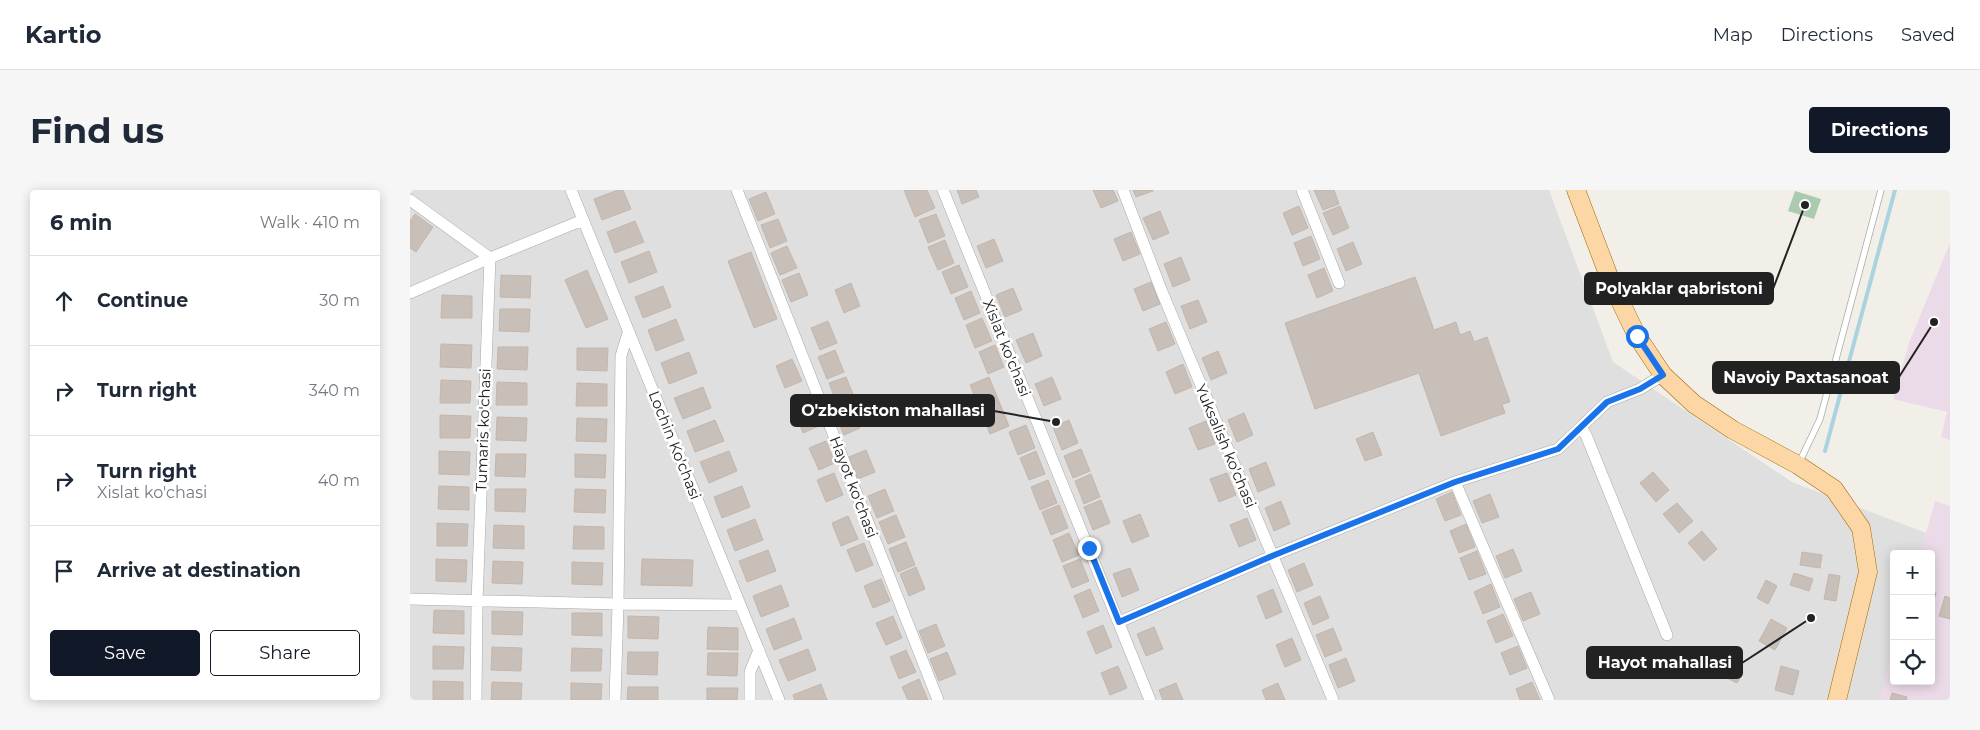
<!DOCTYPE html>
<html lang="en">
<head>
<meta charset="utf-8">
<style>
  body { margin:0; font-family:Montserrat,sans-serif; background:#f6f6f7; color:#1f2937 }
  .controls { position:absolute; right:15px; bottom:15px; display:grid; overflow:hidden; border-radius:5px; box-shadow:0 2px 12px #0003 }
  .controls button { width:45px; height:45px; display:grid; place-items:center; padding:0; border:0; border-bottom:1px solid #e0e1e3; background:#fff; color:#1f2937; font:25px sans-serif }
  .stop { position:absolute; width:15px; height:15px; margin:-11px; border:4px solid #1a73e8; border-radius:50%; background:#fff }
  .stop.end { background:#1a73e8; border-color:#fff; box-shadow:0 1px 5px #0008 }
  .list { margin:0; padding:0; list-style:none }
  h2 { display:flex; justify-content:space-between; align-items:center; height:65px; margin:0; padding:0 20px; font-size:21px }
  h2 small { font-size:16px; font-weight:400; color:#747a83 }
  .list li { display:grid; grid-template-columns:32px 1fr auto; gap:15px; align-items:center; box-sizing:border-box; height:90px; padding:0 20px; border-top:1px solid #e0e1e3 }
  .list b { display:block; font-size:19px; white-space:nowrap }
  .list p { margin:0; font-size:16px; white-space:nowrap; color:#747a83 }
  .list em { font-size:16px; font-style:normal; color:#747a83 }
  .actions { display:flex; gap:10px; padding:15px 20px }
  .actions a { flex:1; padding:11px 0; border:1px solid #111827; border-radius:5px; text-align:center; font-size:18px; color:#111827 }
  .actions .main { background:#111827; color:#fff }
  .icon { flex:none; width:28px; height:28px; fill:none; stroke:currentColor; stroke-width:2; stroke-linecap:round; stroke-linejoin:round }
  .map { position:relative; flex:none; width:1540px; height:510px; overflow:hidden; border-radius:5px }
  header { display:flex; align-items:center; gap:30px; box-sizing:border-box; height:70px; padding:0 25px; background:#fff; border-bottom:1px solid #e0e1e3 }
  header strong { font-size:24px }
  nav { display:flex; gap:28px; margin-inline-start:auto; font-size:18px }
  .intro { display:flex; align-items:center; justify-content:space-between; box-sizing:border-box; height:120px; padding:0 30px }
  h1 { margin:0; font-size:35px }
  .button { padding:12px 22px; border-radius:5px; background:#111827; color:#fff; font-size:18px; font-weight:700 }
  main { display:flex; gap:30px; padding:0 30px }
  aside { flex:1; background:#fff; border-radius:5px; box-shadow:0 2px 12px #0003 }
  .map>svg:first-child { display:block }
</style>
</head>
<body>
<header>
<strong>Kartio</strong>
<nav><a>Map</a><a>Directions</a><a>Saved</a></nav>
</header>
<div class="intro"><h1>Find us</h1><a class="button">Directions</a></div>
<main>
<aside>
<h2>6 min<small>Walk · 410 m</small></h2>
<ul class="list">
<li><svg class="icon" aria-label="ahead" viewBox="0 0 24 24"><path d="M12 20V5M6 11l6-6 6 6"/></svg><div><b>Continue</b></div><em>30 m</em></li>
<li><svg class="icon" aria-label="right" viewBox="0 0 24 24"><path d="M7 20v-9h11M14 6l5 5-5 5"/></svg><div><b>Turn right</b></div><em>340 m</em></li>
<li><svg class="icon" aria-label="right" viewBox="0 0 24 24"><path d="M7 20v-9h11M14 6l5 5-5 5"/></svg><div><b>Turn right</b><p>Xislat ko'chasi</p></div><em>40 m</em></li>
<li><svg class="icon" aria-label="arrive" viewBox="0 0 24 24"><path d="M6 21V4h12l-3 4 3 4H6"/></svg><div><b>Arrive at destination</b></div></li>
</ul>
<div class="actions"><a class="main">Save</a><a>Share</a></div>
</aside>
<div class="map">
<svg width="1540" height="510" viewBox="0 0 1540 510">
  <rect width="100%" height="100%" fill="#f2efe9"/>
  <!-- residential -->
  <path fill="#e0dfdf" fill-rule="evenodd" d="M0,0h1139l64,172 179,120 158,60v158h-1540zM1484,364h37v127h-37z"/>
  <!-- industrial -->
  <path fill="#ebdbe8" d="M1540,53v197l-9,-3 6,-25 -54,-13 16,-56z
    M1525,311l15,5v194h-71l15,-54v35h37v-127h-11z"/>
  <!-- cemetery -->
  <path fill="#aacbaf" d="M1385,1l26,8 -7,20 -26,-8z"/>
  <g fill="none" stroke-linecap="round" stroke-linejoin="round">
    <!-- stream -->
    <path stroke="#aad3df" stroke-width="4" d="M1415,261l70,-261"/>
  </g>
  <!-- building -->
  <path fill="#c7bfb8" stroke="#c4b6ab" d="M208,0h5l8,19 -29,11 -8,-21z
    M494,0h23l8,18 -20,9z
    M547,0h19l3,7 -17,7z
    M683,0h20l5,11 -17,7z
    M723,0h20v1l-17,6z
    M904,0h20l5,14 -16,6z
    M356,2l9,22 -17,7 -9,-22z
    M889,16l9,22 -16,7 -9,-22z
    M930,16l9,22 -16,7 -10,-22z
    M750,21l9,22 -16,7 -10,-22z
    M5,24l18,13 -17,25 -6,-4v-27z
    M526,24l9,22 -17,7 -9,-23z
    M368,29l9,22 -17,7 -9,-23z
    M225,31l9,21 -29,11 -8,-21z
    M721,42l9,22 -17,7 -9,-22z
    M901,46l9,23 -17,7 -9,-23z
    M584,49l9,22 -17,7 -9,-22z
    M535,50l9,23 -16,7 -10,-23z
    M943,52l9,22 -16,7 -9,-22z
    M377,56l10,22 -17,7 -9,-22z
    M239,61l8,21 -28,11 -8,-21z
    M341,62l26,67 -23,9 -26,-67z
    M771,67l9,23 -17,7 -9,-23z
    M549,75l9,22 -17,7 -9,-22z
    M914,78l9,23 -16,7 -9,-23z
    M177,80l21,49 -22,9 -21,-48z
    M389,83l9,22 -17,7 -9,-22z
    M91,85l30,1 -1,22 -30,-1z
    M1005,87l19,53 22,-8 4,13 10,-4 4,11 13,-5 23,65 -8,2 3,9 -64,23 -22,-63 -104,36 -30,-86z
    M741,92l9,22 -17,7 -9,-22z
    M441,93l9,23 -16,7 -9,-23z
    M253,96l8,21 -28,11 -8,-21z
    M603,98l9,22 -17,7 -9,-22z
    M561,101l9,22 -16,7 -9,-22z
    M32,105l30,1v22h-31z
    M788,110l9,22 -17,7 -9,-23z
    M90,119h30l-1,23 -30,-1z
    M572,128l10,23 -17,7 -9,-23z
    M266,129l8,21 -28,11 -8,-21z
    M418,131l9,22 -17,7 -9,-22z
    M756,132l9,22 -17,7 -9,-22z
    M623,143l9,23 -16,7 -10,-23z
    M31,154l31,1 -1,23 -31,-1z
    M585,155l9,22 -16,7 -9,-22z
    M88,157h30l-1,23 -30,-1z
    M167,158h31l-1,23 -30,-1z
    M425,160l9,22 -17,7 -9,-22z
    M808,161l9,22 -16,7 -9,-22z
    M279,162l8,21 -28,11 -8,-21z
    M382,169l10,22 -17,7 -9,-22z
    M773,174l9,23 -17,7 -9,-22z
    M436,187l9,22 -17,7 -9,-23z
    M579,187l20,49 -19,8 -20,-49z
    M642,187l9,22 -17,7 -9,-22z
    M31,190l30,1 -1,22h-30z
    M87,192l30,1v22h-31z
    M167,193l30,1v22h-31z
    M293,197l8,21 -28,11 -9,-21z
    M400,213l9,23 -16,7 -9,-23z
    M441,216l9,22 -16,7 -10,-22z
    M834,223l9,22 -16,7 -9,-22z
    M30,225l31,1 -1,22h-30z
    M87,227l30,1 -1,23 -30,-1z
    M167,228l30,1 -1,23 -30,-1z
    M305,230l9,21 -29,11 -8,-21z
    M659,230l9,23 -16,7 -9,-23z
    M796,231l9,23 -17,6 -9,-22z
    M616,235l9,23 -17,7 -9,-23z
    M963,242l9,23 -17,6 -9,-22z
    M416,251l9,22 -16,7 -10,-22z
    M671,259l9,22 -17,7 -9,-22z
    M456,260l9,22 -17,7 -9,-22z
    M29,261l31,1 -1,23 -30,-1z
    M319,261l8,20 -28,12 -9,-21z
    M626,261l9,23 -16,6 -9,-22z
    M86,264h30l-1,23 -30,-1z
    M165,264l31,1 -1,23 -30,-1z
    M856,272l9,23 -17,7 -9,-23z
    M1243,282l16,18 -13,12 -16,-19z
    M424,283l9,22 -17,7 -9,-22z
    M817,283l9,22 -17,7 -9,-23z
    M681,284l9,23 -16,7 -9,-23z
    M638,290l9,23 -17,7 -9,-23z
    M29,296l30,1v23l-31,-1z
    M332,296l8,21 -28,11 -8,-21z
    M85,299h31l-1,23 -30,-1z
    M165,299l31,1 -1,23 -31,-1z
    M475,299l9,22 -17,7 -9,-22z
    M1042,302l9,23 -16,6 -9,-22z
    M1080,304l9,23 -17,6 -9,-22z
    M691,310l9,23 -17,7 -9,-23z
    M871,311l9,23 -16,7 -9,-23z
    M1267,313l16,18 -14,12 -16,-19z
    M649,315l9,23 -17,7 -9,-23z
    M730,324l9,22 -17,7 -9,-22z
    M486,325l9,22 -17,7 -9,-22z
    M438,326l10,23 -17,7 -9,-23z
    M837,328l9,22 -17,7 -9,-22z
    M345,329l8,21 -28,11 -8,-21z
    M27,333l31,1 -1,22h-30z
    M1056,334l9,23 -16,6 -9,-22z
    M84,335l30,1v23l-31,-1z
    M164,336l30,1v22h-31z
    M1292,341l15,18 -13,12 -16,-18z
    M659,343l10,22 -17,7 -9,-22z
    M496,352l9,23 -17,7 -9,-23z
    M454,353l9,22 -17,7 -9,-22z
    M1103,359l9,22 -17,7 -9,-22z
    M358,360l8,21 -29,11 -8,-21z
    M1067,361l9,23 -17,6 -9,-22z
    M1392,362l20,3 -2,13 -20,-3z
    M26,369l31,1 -1,22 -30,-1z
    M232,369l51,1 -1,26 -51,-1z
    M670,369l9,22 -17,7 -9,-22z
    M83,371l30,1 -1,22 -30,-1z
    M162,372l31,1 -1,22 -30,-1z
    M894,373l9,22 -16,7 -9,-22z
    M506,377l9,22 -16,7 -9,-22z
    M720,378l9,22 -17,7 -9,-23z
    M1384,383l19,6 -4,12 -19,-6z
    M1419,384l11,2 -4,25 -12,-2z
    M471,389l9,22 -17,7 -9,-22z
    M1356,390l11,6 -9,18 -11,-6z
    M1081,394l9,23 -17,7 -9,-22z
    M371,395l8,21 -28,11 -8,-21z
    M680,399l9,22 -16,7 -9,-22z
    M863,399l9,23 -16,7 -9,-23z
    M1121,402l9,22 -17,7 -9,-22z
    M1521,402l5,1 -5,18z
    M910,406l9,22 -16,7 -9,-22z
    M1535,406l5,2v21l-11,-3z
    M24,420l30,1v23l-31,-1z
    M82,421l31,1 -1,23 -30,-1z
    M162,423h30v23l-30,-1z
    M1093,424l10,22 -17,7 -9,-22z
    M218,426l31,1 -1,22 -30,-1z
    M483,426l9,22 -16,7 -10,-22z
    M384,428l8,21 -28,11 -8,-21z
    M1361,429l16,9 -12,22 -16,-9z
    M526,434l9,22 -17,7 -9,-22z
    M693,435l9,22 -16,7 -9,-22z
    M298,437l30,1v22l-31,-1z
    M744,437l9,22 -17,7 -9,-22z
    M923,438l9,22 -17,7 -9,-22z
    M882,448l9,22 -16,7 -9,-22z
    M23,456l31,1 -1,22h-30z
    M1108,456l9,22 -17,7 -9,-22z
    M82,457l30,1 -1,23 -30,-1z
    M162,458l30,1 -1,22h-30z
    M398,459l8,21 -28,11 -9,-21z
    M496,460l10,22 -17,7 -9,-22z
    M218,462h30l-1,23 -30,-1z
    M537,462l9,22 -17,7 -9,-22z
    M298,463h30l-1,23 -30,-1z
    M936,468l9,23 -17,7 -9,-23z
    M1315,472l18,10 -6,11 -18,-9z
    M708,476l9,22 -17,7 -9,-22z
    M1371,476l18,5 -6,24 -18,-5z
    M509,489l9,21h-20l-6,-13z
    M23,491l30,1v18h-30z
    M82,492l30,1 -1,17h-30z
    M1122,492l8,18h-20l-4,-11z
    M161,493l31,1 -1,16h-30z
    M766,493l7,17h-20l-4,-10z
    M868,493l7,17h-19l-4,-10z
    M411,494l6,16h-32l-2,-5z
    M218,497h30v13h-31z
    M297,498h31l-1,12h-30z
    M1482,503l15,4 -1,3h-16z"/>
  <g fill="none" stroke-linecap="round" stroke-linejoin="round">
    <defs>
      <path id="lane" d="M1389,273l21,-44 61,-229"/>
      <path id="street" d="M161,0l208,510
        M327,0l201,510
        M533,0l207,510
        M713,0l39,102 171,408
        M892,0l37,93
        M0,10l80,58 -13,343 -1,99
        M0,103l80,-35 93,-38
        M1171,237l5,8 81,200
        M1045,292l94,218
        M0,409l208,5 122,1
        M709,432l153,-66 183,-74 103,-33 49,-47 33,-13 23,-14
        M205,510l3,-96 3,-248 7,-23
        M340,510v-28l9,-22"/>
      <path id="primary" d="M1166,0l35,92 26,54 26,39 31,29 39,26 65,35 36,24 27,39 7,44 -31,128"/>
    </defs>
    <!-- lane casing -->
    <use href="#lane" stroke="#a9a9a9" stroke-width="7"/>
    <!-- street casing -->
    <use href="#street" stroke="#a9a9a9" stroke-width="12"/>
    <!-- primary casing -->
    <use href="#primary" stroke="#a06b00" stroke-width="19"/>
    <!-- lane -->
    <use href="#lane" stroke="#fff" stroke-width="5.5"/>
    <!-- street -->
    <use href="#street" stroke="#fff" stroke-width="11"/>
    <!-- primary -->
    <use href="#primary" stroke="#fcd6a4" stroke-width="18"/>
  </g>
  <g fill="none" stroke-linecap="round" stroke-linejoin="round">
    <!-- route -->
    <path stroke="#1a73e8" stroke-width="6" d="M679,358l30,74 153,-66 183,-74 103,-33 49,-47 33,-13 23,-14 -26,-39"/>
  </g>
  <g text-anchor="middle" dominant-baseline="central" stroke-width="5" stroke-linejoin="round" paint-order="stroke">
    <!-- street labels -->
    <g font-size="15" fill="#222" stroke="#fff">
      <text transform="translate(597 158) rotate(68)">Xislat ko'chasi</text>
      <text transform="translate(73 240) rotate(-88)">Tumaris ko'chasi</text>
      <text transform="translate(265 255) rotate(68)">Lochin Ko'chasi</text>
      <text transform="translate(816 256) rotate(67)">Yuksalish ko'chasi</text>
      <text transform="translate(444 297) rotate(69)">Hayot ko'chasi</text>
    </g>
  </g>
  <!-- callouts -->
  <path fill="none" stroke="#222" stroke-width="2" d="M1395 15L1363 99M1524 132L1489 187M646 232L584 221M1401 428L1332 473"/>
  <g fill="#222" stroke="#fff" stroke-width="2">
    <circle cx="1395" cy="15" r="5"/>
    <circle cx="1524" cy="132" r="5"/>
    <circle cx="646" cy="232" r="5"/>
    <circle cx="1401" cy="428" r="5"/>
  </g>
  <g fill="#222" stroke="#222" stroke-width="2">
    <rect x="1175" y="83" width="188" height="31" rx="5"/>
    <rect x="1303" y="172" width="186" height="31" rx="5"/>
    <rect x="381" y="205" width="203" height="31" rx="5"/>
    <rect x="1177" y="457" width="155" height="31" rx="5"/>
  </g>
  <g font-size="16" text-anchor="middle" font-weight="bold" fill="#fff">
    <text x="1269" y="104">Polyaklar qabristoni</text>
    <text x="1396" y="193">Navoiy Paxtasanoat</text>
    <text x="483" y="226">O'zbekiston mahallasi</text>
    <text x="1255" y="478">Hayot mahallasi</text>
  </g>
</svg>
<div class="controls">
<button>+</button>
<button>−</button>
<button><svg class="icon" aria-label="locate" viewBox="0 0 24 24"><circle cx="12" cy="12" r="6"/><path d="M12 2v4M12 18v4M2 12h4M18 12h4"/></svg></button>
</div>
<div class="stop" style="left:1227px;top:146px"></div>
<div class="stop end" style="left:679px;top:358px"></div>
</div>
</main>
</body>
</html>
